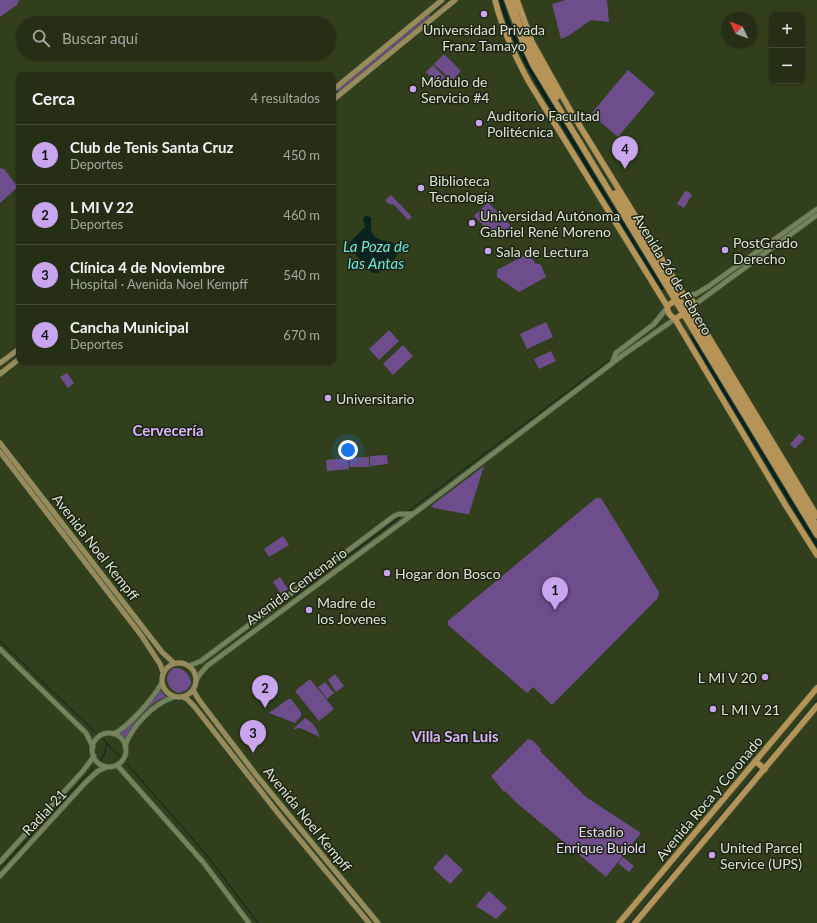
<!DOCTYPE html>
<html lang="es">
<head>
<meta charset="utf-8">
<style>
  body { margin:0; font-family:Lato,sans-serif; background:#313b22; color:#f1f3f6 }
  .controls { position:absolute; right:12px; top:12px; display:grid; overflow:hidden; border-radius:8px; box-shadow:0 1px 3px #0004 }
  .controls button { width:36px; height:36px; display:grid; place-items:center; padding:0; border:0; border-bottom:1px solid #424a34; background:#252f15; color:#f1f3f6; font:20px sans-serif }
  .compass { position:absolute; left:721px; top:12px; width:36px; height:36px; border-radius:50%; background:#252f15; box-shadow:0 1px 3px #0004; rotate:313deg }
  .you { position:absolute; left:348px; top:450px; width:14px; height:14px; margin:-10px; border:3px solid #fff; border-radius:50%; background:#1a73e8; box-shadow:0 0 0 6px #1a73e833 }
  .badge { display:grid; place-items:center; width:26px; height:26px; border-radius:50%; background:#c9a5ee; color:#111; font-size:13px; font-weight:700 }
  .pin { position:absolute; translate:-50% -33px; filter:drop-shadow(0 1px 2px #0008) }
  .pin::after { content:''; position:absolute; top:21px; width:14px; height:12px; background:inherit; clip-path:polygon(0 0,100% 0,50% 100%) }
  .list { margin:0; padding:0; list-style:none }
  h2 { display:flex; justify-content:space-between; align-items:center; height:52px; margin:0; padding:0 16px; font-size:17px }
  h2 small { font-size:13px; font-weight:400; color:#a3a9a0 }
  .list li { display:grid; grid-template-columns:26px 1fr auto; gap:12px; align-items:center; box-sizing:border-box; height:60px; padding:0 16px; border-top:1px solid #424a34 }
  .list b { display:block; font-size:15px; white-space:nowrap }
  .list p { margin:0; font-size:13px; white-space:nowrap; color:#a3a9a0 }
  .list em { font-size:13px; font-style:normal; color:#a3a9a0 }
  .icon { flex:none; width:22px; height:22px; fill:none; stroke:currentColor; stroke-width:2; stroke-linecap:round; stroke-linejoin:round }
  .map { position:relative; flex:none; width:817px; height:923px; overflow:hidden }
  .search { position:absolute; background:#252f15; box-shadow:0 1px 3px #0004; left:16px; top:16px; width:320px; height:44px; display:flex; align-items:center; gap:10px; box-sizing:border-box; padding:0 14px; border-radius:22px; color:#a3a9a0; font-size:15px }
  .panel { position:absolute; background:#252f15; box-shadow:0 1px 3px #0004; left:16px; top:72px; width:320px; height:292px; border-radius:8px }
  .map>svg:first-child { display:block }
</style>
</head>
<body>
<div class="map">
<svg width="817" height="923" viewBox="0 0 817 923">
  <rect width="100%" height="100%" fill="#313f1c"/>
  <!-- green -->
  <path fill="#6e4d8d" d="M0,0h19l-2,5 -17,12z
    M565,0h42l2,22 -18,-2 -23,16 -7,3 -9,-35z
    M429,15l1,2 -3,2 -89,73 -1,-3z
    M444,54l17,17 -9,10 -18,-17z
    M433,65l12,12 -7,7 -12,-12z
    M628,70l27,23 -37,44 -27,-23z
    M0,168l4,1 14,18 -18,16z
    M685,191l4,1 3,3 -8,13 -7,-4z
    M391,195l21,22 -4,3 -14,-15 -5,-1 -4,-4z
    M488,202l23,24 -14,13 -23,-23z
    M529,253l6,10 6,2 5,12 -27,15 -22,-15v-7z
    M546,322l7,15 -26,12 -7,-15z
    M389,330l10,11 -20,19 -10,-11z
    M403,345l10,11 -20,19 -10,-11z
    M551,351l5,10 -17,8 -5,-10z
    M67,373l7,10 -6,5 -8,-11z
    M799,434l6,4 -10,11 -5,-5z
    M387,455l1,9 -18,2v-10z
    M369,457v10h-19l-1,-9z
    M348,458l1,11 -22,2 -1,-11z
    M484,466l-15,48h-3l-32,-6 -3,-2z
    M596,498h5l58,94 -1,6 -106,107 -19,-18 -6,6 -79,-68v-4z
    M283,536l6,9 -20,12 -5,-8z
    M280,577l8,12 -7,5 -8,-12z
    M174,668c9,-1 17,7 17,16l-4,6 -9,3c-11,-4 -16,-18 -4,-25z
    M335,674l9,12 -8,6 -8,-12z
    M310,679l24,30 -15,12 -24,-30z
    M325,682l9,11 -7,6 -9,-12z
    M160,690l6,7c-15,3 -35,29 -41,42l-7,-5z
    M288,699h3l10,13v4l-6,7 -26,-10z
    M305,718c7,3 13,12 15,20l-2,-2 -18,-8h-3l-2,2 -1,-2z
    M528,739l4,1 9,9 -1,2 46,46 55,36 -35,44 -88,-73 -13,-13 -1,1 -13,-16z
    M446,854l17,16 -13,14 -17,-16z
    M623,857l11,9 -5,6 -11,-9z
    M489,891l18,17 -11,11 -20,-13z"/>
  <!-- water -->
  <path fill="#092321" d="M366,215l5,3c1,7 -2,11 3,18 8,9 27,0 23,20l-19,17h-5l-3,-2 -22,-25 1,-3 16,-16 -2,-9z"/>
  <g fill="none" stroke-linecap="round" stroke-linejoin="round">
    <!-- stream -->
    <path stroke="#092321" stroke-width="1" d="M407,512l204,-153
      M293,597l107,-80
      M0,641l97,93
      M103,739l18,19
      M100,761l4,-6 3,-12
      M127,764l78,89 53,70
      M764,764l53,-64
      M0,869l93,-101
      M630,923l130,-155"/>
    <!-- canal -->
    <path stroke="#092321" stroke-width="4" d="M501,0c13,49 42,92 68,135 30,52 61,103 93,153
      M692,336l30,52 95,157"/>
    <defs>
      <path id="tertiary" d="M687,295l9,-1 13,-8 108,-77
        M694,305l123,-90
        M612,363l4,-10 38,-29 13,-16
        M0,649l86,84 7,14
        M189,666l12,-5 193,-145 5,-2h13
        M196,681l4,-7 7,-8 217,-160 199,-151 52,-36
        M92 750a17 17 0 1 1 34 0a17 17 0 1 1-34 0Z
        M114,734c15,-8 39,-35 47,-50
        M125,746c7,-20 29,-43 49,-49
        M117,765l86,97 46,61
        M0,862l83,-91 11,-15
        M0,876l86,-94 12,-11 9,-4"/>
      <path id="secondary" d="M333,90l109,-90
        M333,100l122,-100
        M0,363l19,-14
        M0,374l19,-15
        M0,443l162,209 12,11
        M0,452l141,183 19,29 3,8
        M162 680a17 17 0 1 1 34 0a17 17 0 1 1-34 0Z
        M193,690l6,10 58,76 121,147
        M183,697l4,2 7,7 87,111 88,106"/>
      <path id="primary" d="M495,0c7,29 20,56 34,82l138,224
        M507,0l18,48 8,17 284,470
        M512,0c8,35 27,66 45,97
        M517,0l15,42 38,68 114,185
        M615,193l202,333
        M694,307l2,9 121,200
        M675,319l19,-12 -1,-5 -4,-5 -5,-2 -17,11c0,6 3,10 8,13l111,187 31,49
        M755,761l10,8
        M619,923l198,-235
        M635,923l182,-217"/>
    </defs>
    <!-- tertiary casing -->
    <use href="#tertiary" stroke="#4f5a3c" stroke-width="6"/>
    <!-- secondary casing -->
    <use href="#secondary" stroke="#4f5a3c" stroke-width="6"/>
    <!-- primary casing -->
    <use href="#primary" stroke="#4f5a3c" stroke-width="7"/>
    <!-- tertiary -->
    <use href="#tertiary" stroke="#73835d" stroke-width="4.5"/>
    <!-- secondary -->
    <use href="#secondary" stroke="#958b5b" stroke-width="5"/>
    <!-- primary -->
    <use href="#primary" stroke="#b69458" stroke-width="5.5"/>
  </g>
  <!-- markers -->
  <g fill="#c9a5ee" stroke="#1d2314" stroke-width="1.5">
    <circle cx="484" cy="14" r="4"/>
    <circle cx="413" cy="89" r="4"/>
    <circle cx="479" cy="123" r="4"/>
    <circle cx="421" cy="188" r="4"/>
    <circle cx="472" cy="223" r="4"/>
    <circle cx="725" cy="250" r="4"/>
    <circle cx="488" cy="251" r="4"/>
    <circle cx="328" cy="398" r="4"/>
    <circle cx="387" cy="573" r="4"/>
    <circle cx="309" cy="610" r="4"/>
    <circle cx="765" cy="677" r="4"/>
    <circle cx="713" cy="709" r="4"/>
    <circle cx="712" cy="855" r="4"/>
  </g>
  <g text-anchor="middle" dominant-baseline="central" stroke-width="3" stroke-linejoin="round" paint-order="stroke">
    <!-- poi labels -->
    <g font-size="14" fill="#dae3cf" stroke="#1d2314" text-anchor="start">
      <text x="484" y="29" text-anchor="middle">Universidad Privada<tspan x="484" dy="16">Franz Tamayo</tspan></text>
      <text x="421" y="81">Módulo de<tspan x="421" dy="16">Servicio #4</tspan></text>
      <text x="487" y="115">Auditorio Facultad<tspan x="487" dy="16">Politécnica</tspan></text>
      <text x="429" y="180">Biblioteca<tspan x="429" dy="16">Tecnología</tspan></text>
      <text x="480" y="215">Universidad Autónoma<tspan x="480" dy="16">Gabriel René Moreno</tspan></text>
      <text x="733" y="242">PostGrado<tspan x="733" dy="16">Derecho</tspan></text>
      <text x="496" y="251">Sala de Lectura</text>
      <text x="336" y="398">Universitario</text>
      <text x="395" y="573">Hogar don Bosco</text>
      <text x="317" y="602">Madre de<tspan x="317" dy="16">los Jovenes</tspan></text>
      <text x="757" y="677" text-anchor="end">L MI V 20</text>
      <text x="721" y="709">L MI V 21</text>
      <text x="720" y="847">United Parcel<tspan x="720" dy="16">Service (UPS)</tspan></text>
    </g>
    <!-- street labels -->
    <g font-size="14" fill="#dae3cf" stroke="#1d2314">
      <text transform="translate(673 274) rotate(59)">Avenida 26 de Febrero</text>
      <text transform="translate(96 547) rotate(52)">Avenida Noel Kempff</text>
      <text transform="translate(296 586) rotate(-36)">Avenida Centenario</text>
      <text transform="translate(709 798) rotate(-50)">Avenida Roca y Coronado</text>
      <text transform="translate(44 812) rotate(-47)">Radial 21</text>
      <text transform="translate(308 819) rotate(51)">Avenida Noel Kempff</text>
    </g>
    <!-- park labels -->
    <g font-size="14" fill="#e6daf4" stroke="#1d2314">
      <text x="601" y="831">Estadio<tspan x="601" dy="16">Enrique Bujold</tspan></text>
    </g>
    <!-- water labels -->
    <g font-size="15" font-style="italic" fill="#68e9dc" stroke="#1d2314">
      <text x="376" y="246">La Poza de<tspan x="376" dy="17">las Antas</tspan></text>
    </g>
    <!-- neighbourhood labels -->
    <g font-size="15" font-weight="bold" fill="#d7b5f9" stroke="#1d2314">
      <text x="168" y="430">Cervecería</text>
      <text x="455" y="736">Villa San Luis</text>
    </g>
  </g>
</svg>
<div class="controls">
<button>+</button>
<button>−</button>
</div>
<svg class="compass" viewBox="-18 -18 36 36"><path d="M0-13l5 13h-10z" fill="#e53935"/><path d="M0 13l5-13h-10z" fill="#a3a9a0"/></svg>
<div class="you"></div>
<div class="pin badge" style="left:555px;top:610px">1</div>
<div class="pin badge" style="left:265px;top:708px">2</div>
<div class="pin badge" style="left:253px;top:753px">3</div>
<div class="pin badge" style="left:625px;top:169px">4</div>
<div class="search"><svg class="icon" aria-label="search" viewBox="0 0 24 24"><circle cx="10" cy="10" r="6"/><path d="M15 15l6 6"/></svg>Buscar aquí</div>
<section class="panel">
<h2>Cerca<small>4 resultados</small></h2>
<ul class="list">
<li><span class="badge">1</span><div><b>Club de Tenis Santa Cruz</b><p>Deportes</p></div><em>450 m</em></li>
<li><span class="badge">2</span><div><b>L MI V 22</b><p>Deportes</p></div><em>460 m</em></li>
<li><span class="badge">3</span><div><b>Clínica 4 de Noviembre</b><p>Hospital · Avenida Noel Kempff</p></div><em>540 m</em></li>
<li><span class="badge">4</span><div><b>Cancha Municipal</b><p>Deportes</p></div><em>670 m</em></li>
</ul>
</section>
</div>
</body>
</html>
